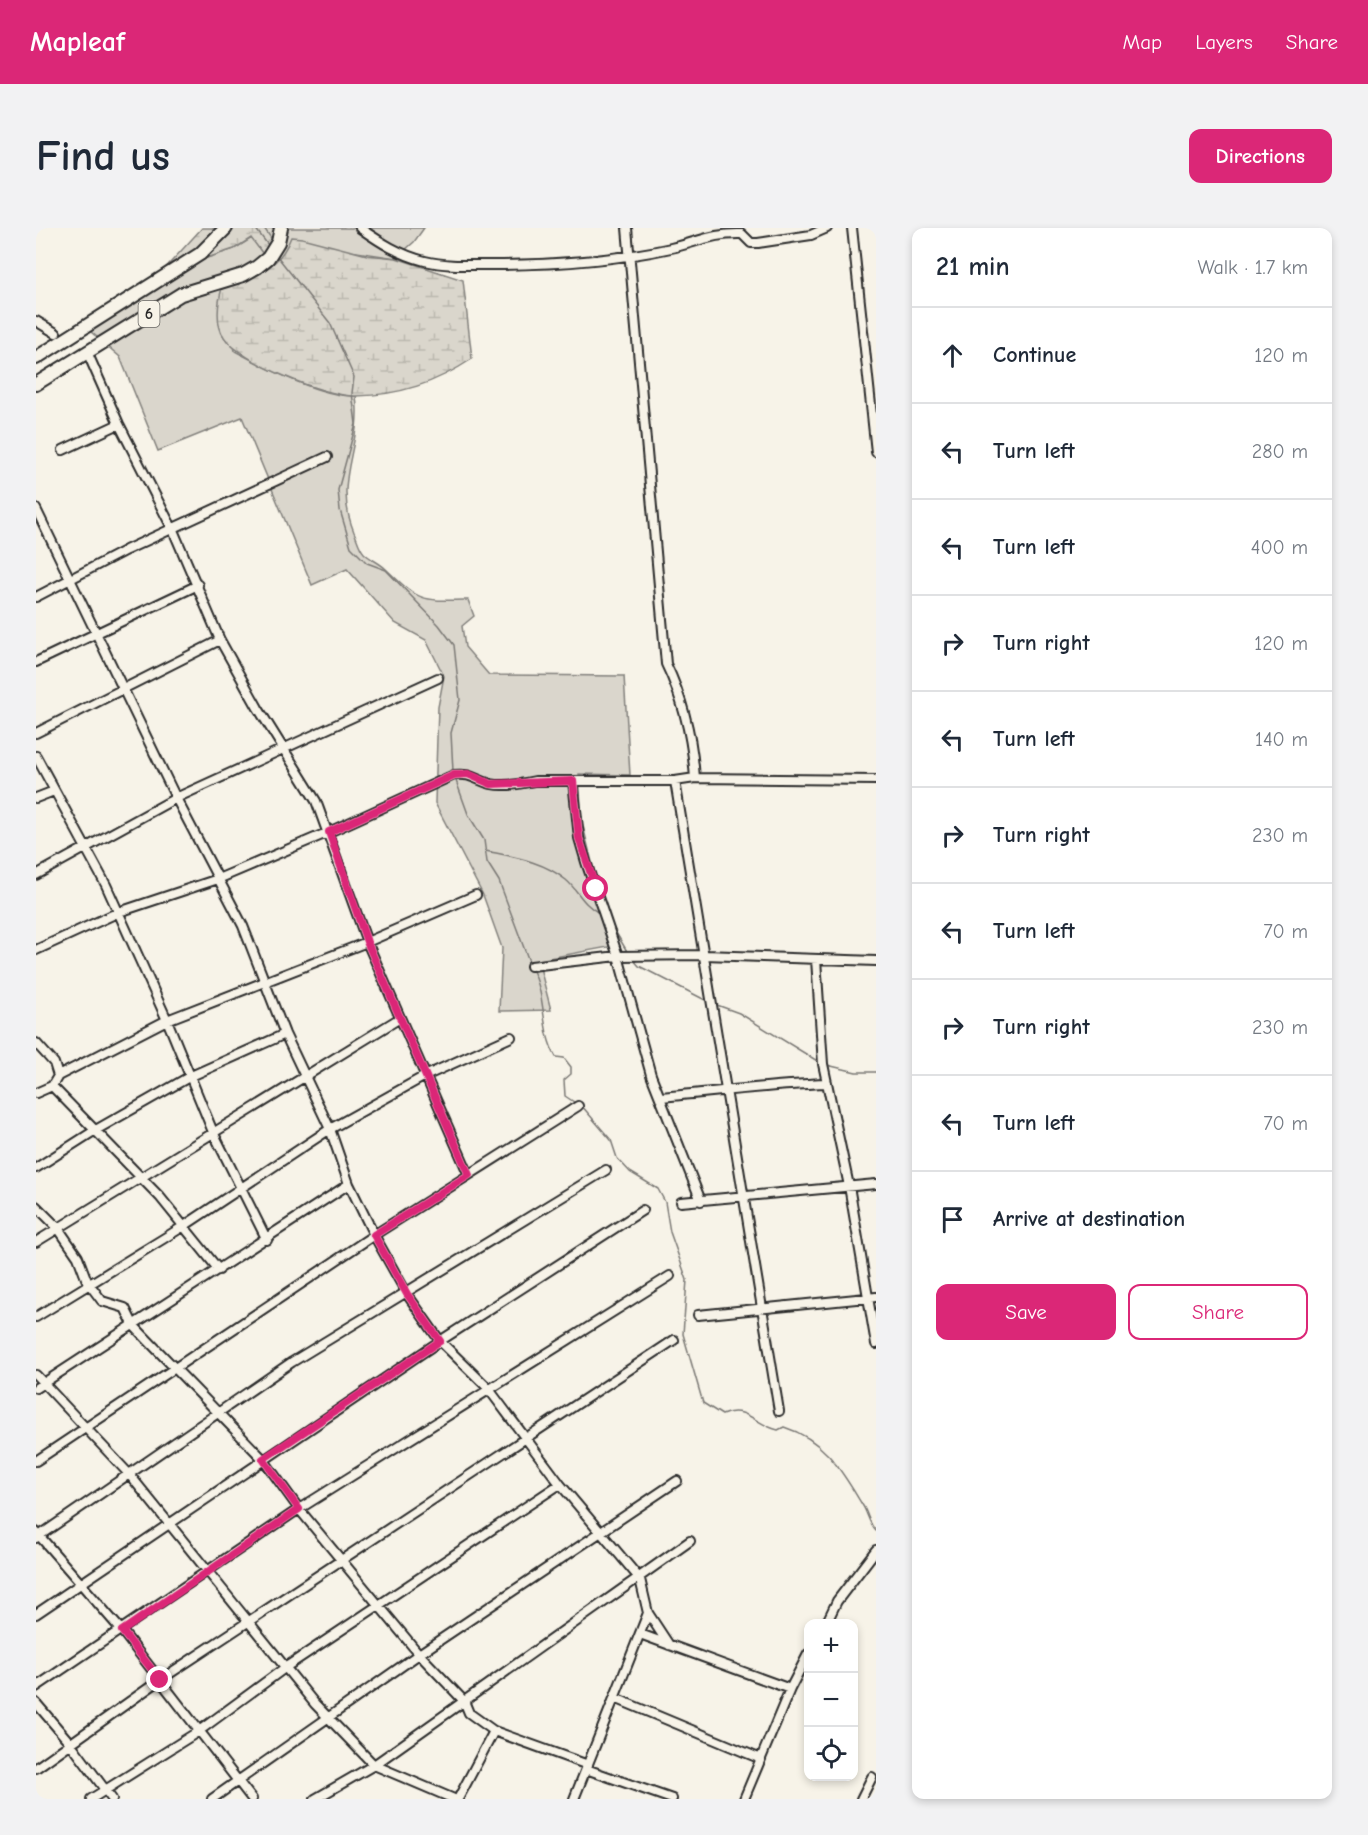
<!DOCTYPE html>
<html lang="en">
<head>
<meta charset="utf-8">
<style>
  body { margin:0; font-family:"Comic Neue",sans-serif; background:#f2f2f3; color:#1f2937 }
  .controls { position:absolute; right:18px; bottom:18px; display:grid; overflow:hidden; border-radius:12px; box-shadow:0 3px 9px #0003 }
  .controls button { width:54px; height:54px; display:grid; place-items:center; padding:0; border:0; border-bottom:2px solid #e0e1e3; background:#fff; color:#1f2937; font:30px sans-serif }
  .stop { position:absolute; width:18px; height:18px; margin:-14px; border:4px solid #db2777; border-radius:50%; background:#fff }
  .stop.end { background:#db2777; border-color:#fff; box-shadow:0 2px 6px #0008 }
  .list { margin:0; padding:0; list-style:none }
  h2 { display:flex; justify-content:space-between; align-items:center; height:78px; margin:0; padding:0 24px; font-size:26px }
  h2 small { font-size:20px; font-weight:400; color:#747a83 }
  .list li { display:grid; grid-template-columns:39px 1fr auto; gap:18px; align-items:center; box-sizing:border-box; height:96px; padding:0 24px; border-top:2px solid #e0e1e3 }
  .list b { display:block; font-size:22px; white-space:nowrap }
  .list em { font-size:20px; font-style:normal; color:#747a83 }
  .actions { display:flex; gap:12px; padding:18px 24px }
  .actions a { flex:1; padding:14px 0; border:2px solid #db2777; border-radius:12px; text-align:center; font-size:21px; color:#db2777 }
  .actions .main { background:#db2777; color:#fff }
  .icon { flex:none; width:33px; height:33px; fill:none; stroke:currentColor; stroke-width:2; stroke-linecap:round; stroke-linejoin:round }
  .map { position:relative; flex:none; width:840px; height:1571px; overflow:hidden; border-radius:12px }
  header { display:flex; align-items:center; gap:36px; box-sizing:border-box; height:84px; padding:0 30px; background:#db2777; color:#fff }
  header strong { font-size:28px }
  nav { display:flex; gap:33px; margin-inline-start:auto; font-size:21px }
  .intro { display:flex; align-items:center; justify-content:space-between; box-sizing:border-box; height:144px; padding:0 36px }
  h1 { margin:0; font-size:42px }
  .button { padding:15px 27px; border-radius:12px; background:#db2777; color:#fff; font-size:21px; font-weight:700 }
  main { display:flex; gap:36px; padding:0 36px }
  aside { flex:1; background:#fff; border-radius:12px; box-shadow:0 3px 9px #0003 }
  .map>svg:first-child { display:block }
</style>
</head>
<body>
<header>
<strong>Mapleaf</strong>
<nav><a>Map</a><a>Layers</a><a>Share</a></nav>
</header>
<div class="intro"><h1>Find us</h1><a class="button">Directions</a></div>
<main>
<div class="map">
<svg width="840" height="1571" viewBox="0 0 840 1571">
  <defs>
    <pattern id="wetland-marsh" width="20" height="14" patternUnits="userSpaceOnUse" patternTransform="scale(1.5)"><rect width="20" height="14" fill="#dad6cc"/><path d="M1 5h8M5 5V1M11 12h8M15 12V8" fill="none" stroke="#bbb8af"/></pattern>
  </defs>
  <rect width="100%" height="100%" fill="#f7f3e8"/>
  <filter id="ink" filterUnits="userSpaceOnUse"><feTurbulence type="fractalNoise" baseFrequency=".0167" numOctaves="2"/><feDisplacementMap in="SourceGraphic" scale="12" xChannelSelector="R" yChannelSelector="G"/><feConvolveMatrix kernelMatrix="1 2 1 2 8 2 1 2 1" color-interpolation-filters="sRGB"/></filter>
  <g filter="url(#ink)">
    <!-- grass -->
    <path fill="#dad6cc" stroke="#82807c" stroke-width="1.5" d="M228,0h160l-10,14 -18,16 -59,-9 -52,4 -18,17 -20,11 -25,7 13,63c32,17 84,46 121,45 7,53 -24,82 -2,136 3,6 5,16 10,21 6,6 16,10 22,16 34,33 35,32 82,31l6,16 -12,10 3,21 24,28 135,1 6,99 -51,-1 3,48 17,68 20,55 -81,15 13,50 -52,1 3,-63 -19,-53 -48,-92 3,-96 6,-31 -18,-36 -31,-17 -48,-54 -35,16 -70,-168 -84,34 -38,-94 -37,-32 78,-52 73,-24 18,-11 11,16 9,-13z"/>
    <!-- wetland -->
    <path fill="url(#wetland-marsh)" stroke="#82807c" stroke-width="1.5" d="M166,0h62l9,13 -10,13 -12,-16 -17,11 -73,24z
      M255,9l11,1 65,17 29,3 67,22 9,79c-36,24 -72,36 -116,37 -30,1 -116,-34 -132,-59 -9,-13 -6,-35 -2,-49 30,-9 57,-19 69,-51z"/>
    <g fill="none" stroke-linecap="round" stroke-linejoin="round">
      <!-- stream -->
      <path stroke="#7a7874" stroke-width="1.5" d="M219,0l13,17
        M241,28l53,67 24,54 -2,16 4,31 -18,66 2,20 11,37 16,16 19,7 53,55 15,20 6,55 -9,33 2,38
        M419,550l13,36 16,26 3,22 12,19 31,83
        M450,623c28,6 57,10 80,29 13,11 15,23 33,33
        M573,693l19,32
        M597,731l6,7 70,36
        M496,741c15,29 8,61 24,88l8,1 7,9v7l-7,6 1,16 12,8
        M681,777l22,8 80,49
        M791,837l29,7h20
        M545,877l30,35 6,18 13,14 28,17 7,13 5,30 17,48 -4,54 20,69 19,12c23,-11 35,11 56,15l6,-3c41,13 57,43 79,79 5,8 6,18 13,25"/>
      <defs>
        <path id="minor" d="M324,0c20,14 40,27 65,33 21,5 42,4 63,4 61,0 124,-4 183,-17 27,-6 42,-15 71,-14l9,9h7l53,-8 16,-7
          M591,0l39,436c18,37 26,73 29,114
          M816,0l24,224
          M0,93l20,12
          M52,126l31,70 54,106 47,110 38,68 58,93 51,141 102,233
          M27,222l56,-26
          M0,281l140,289 67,128 42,108 45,95 19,55 25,51 33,59 33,47 48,47 72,96 80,95 8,34 21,32
          M0,369l90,-47 201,-93
          M0,434l162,-77
          M0,505l184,-93
          M0,528l70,129 61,135 46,112 54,108
          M537,553l6,57 7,24 32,94 33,119 50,126
          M639,553l104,630
          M0,570l18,-7
          M0,647l140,-77 262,-120
          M0,722l83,-38 99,-33 111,-47 125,-57c18,-2 21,5 37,9 14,3 30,0 44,-3h140l20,-3 181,2
          M780,731l7,105 26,122 27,158
          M495,738l87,-10 86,-1 172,6
          M0,815l18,20 4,13
          M16,858l108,111 59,73
          M0,865l16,-7 6,-10 109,-56 200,-78 109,-47
          M624,869c55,-5 110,-12 166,-14
          M0,940l58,-37 95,-54 96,-43
          M645,974l195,-18
          M0,978l22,22 20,29 9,24 15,20 23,7 9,18 129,133 36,50 120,145 45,47 5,12 25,18
          M0,1014l364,-224
          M662,1087l178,-18
          M0,1089l148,-91 146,-97 95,-53 86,-39
          M0,1147l93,99 186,230 59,61 80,34
          M0,1160l313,-204
          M0,1233l338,-226 204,-129
          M0,1304l86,99 130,168
          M0,1310l256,-176 314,-192
          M0,1386l404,-273 203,-131
          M790,1396l11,-23 39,-51
          M604,1406l150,55
          M0,1459l263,-178 371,-233
          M579,1470l146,61
          M0,1475l35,41 41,55
          M0,1540l124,-88 514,-340
          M550,1541l86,30
          M55,1571l108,-68 87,-64 274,-183
          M176,1571l207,-145 258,-173
          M279,1571l59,-34 316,-224
          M422,1571l36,-68 94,34
          M538,1571l74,-186
          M708,1571l46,-110 18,-35
          M825,1571l11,-22"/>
        <path id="highway" d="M0,130l164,-104 26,-26
          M0,156l145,-90 62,-19 14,-8 11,-9 10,-16 3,-14"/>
      </defs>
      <!-- minor casing -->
      <use href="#minor" stroke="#2b2b2b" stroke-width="12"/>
      <!-- highway casing -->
      <use href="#highway" stroke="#2b2b2b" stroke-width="16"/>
      <!-- minor -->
      <use href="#minor" stroke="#f7f3e8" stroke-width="8"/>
      <!-- highway -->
      <use href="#highway" stroke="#f7f3e8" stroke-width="12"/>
    </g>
  </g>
  <g fill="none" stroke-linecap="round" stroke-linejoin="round" filter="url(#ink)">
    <!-- route -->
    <path stroke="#db2777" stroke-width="8" d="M124,1452l-38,-49 177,-122 -36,-50 177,-118 -33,-47 -33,-59 95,-60 -102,-233 -38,-110 125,-57 14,-1 23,10 82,-3 6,57 17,51"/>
  </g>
  <g text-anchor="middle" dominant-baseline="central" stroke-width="4.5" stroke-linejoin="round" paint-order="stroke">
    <!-- shield labels -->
    <rect fill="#f7f3e8" stroke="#686764" stroke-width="1.5" x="102.5" y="73" width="21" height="26" rx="4.5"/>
    <g font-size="16" font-weight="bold" fill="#2b2b2b">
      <text x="113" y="86">6</text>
    </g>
  </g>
</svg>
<div class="controls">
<button>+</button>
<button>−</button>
<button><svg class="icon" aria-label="locate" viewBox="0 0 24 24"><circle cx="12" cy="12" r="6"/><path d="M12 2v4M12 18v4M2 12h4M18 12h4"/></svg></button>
</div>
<div class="stop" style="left:560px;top:661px"></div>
<div class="stop end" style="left:124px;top:1452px"></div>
</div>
<aside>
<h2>21 min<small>Walk · 1.7 km</small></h2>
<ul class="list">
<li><svg class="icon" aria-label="ahead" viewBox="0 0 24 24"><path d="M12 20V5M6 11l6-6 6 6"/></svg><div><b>Continue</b></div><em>120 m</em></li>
<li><svg class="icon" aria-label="left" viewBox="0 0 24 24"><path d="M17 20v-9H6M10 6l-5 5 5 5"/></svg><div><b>Turn left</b></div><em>280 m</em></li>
<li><svg class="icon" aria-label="left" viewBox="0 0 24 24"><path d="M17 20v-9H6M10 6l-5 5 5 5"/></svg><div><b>Turn left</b></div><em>400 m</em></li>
<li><svg class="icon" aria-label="right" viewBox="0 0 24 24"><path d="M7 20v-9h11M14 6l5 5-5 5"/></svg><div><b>Turn right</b></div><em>120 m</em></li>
<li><svg class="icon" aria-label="left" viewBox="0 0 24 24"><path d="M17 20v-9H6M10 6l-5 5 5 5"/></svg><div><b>Turn left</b></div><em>140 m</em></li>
<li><svg class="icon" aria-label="right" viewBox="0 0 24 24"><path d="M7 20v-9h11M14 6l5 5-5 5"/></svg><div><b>Turn right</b></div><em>230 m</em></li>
<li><svg class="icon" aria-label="left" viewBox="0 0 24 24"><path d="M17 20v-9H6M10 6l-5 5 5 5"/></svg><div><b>Turn left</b></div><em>70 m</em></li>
<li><svg class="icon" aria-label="right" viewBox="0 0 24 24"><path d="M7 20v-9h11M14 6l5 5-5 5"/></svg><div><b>Turn right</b></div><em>230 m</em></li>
<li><svg class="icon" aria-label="left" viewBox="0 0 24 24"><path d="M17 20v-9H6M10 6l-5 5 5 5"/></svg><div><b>Turn left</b></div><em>70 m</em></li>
<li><svg class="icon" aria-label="arrive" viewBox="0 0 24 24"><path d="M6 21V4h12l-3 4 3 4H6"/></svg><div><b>Arrive at destination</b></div></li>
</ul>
<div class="actions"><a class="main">Save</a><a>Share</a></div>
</aside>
</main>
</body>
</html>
